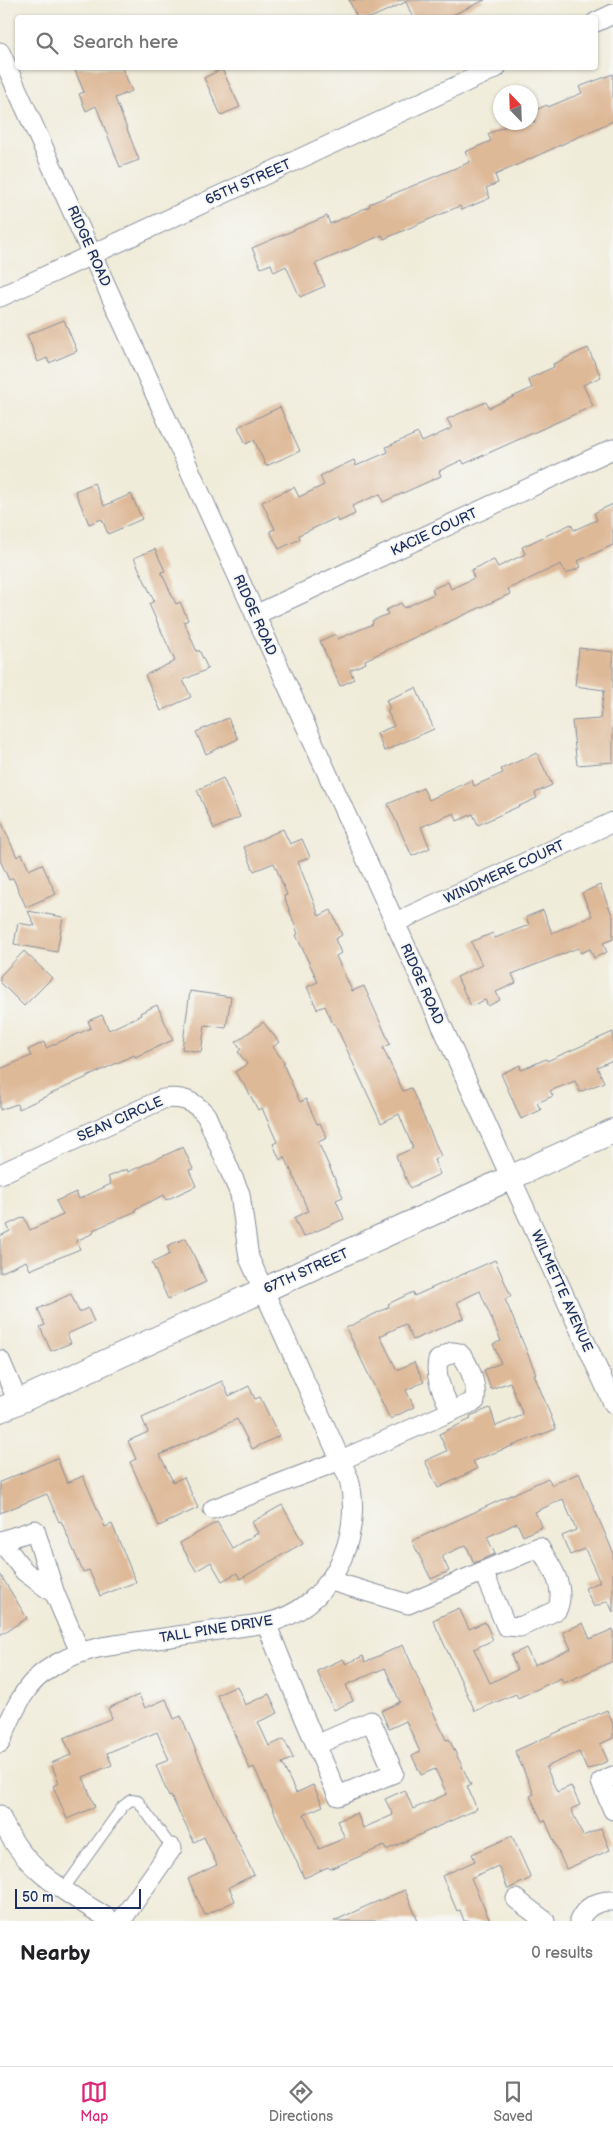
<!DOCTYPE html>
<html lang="en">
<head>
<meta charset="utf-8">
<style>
  body { margin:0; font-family:"Balsamiq Sans",sans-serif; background:#f6f6f6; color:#202124 }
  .compass { position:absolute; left:493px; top:85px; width:45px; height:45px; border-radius:50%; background:#fff; box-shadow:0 1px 4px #0004; rotate:337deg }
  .scale { position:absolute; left:15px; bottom:12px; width:126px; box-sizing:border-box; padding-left:5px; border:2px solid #1b2f5e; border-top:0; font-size:14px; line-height:18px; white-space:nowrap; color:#1b2f5e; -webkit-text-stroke:4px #f6f6f2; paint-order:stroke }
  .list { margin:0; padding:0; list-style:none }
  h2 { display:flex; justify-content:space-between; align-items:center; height:65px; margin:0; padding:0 20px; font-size:21px }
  h2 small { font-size:16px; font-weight:400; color:#757577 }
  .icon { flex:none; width:28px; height:28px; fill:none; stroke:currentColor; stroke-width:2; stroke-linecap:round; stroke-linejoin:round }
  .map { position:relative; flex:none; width:613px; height:1921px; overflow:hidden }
  .search { position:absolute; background:#fff; box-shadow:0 1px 4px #0004; left:15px; right:15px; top:15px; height:55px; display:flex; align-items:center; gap:12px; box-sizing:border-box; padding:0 18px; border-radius:5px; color:#757577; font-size:19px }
  .sheet { height:145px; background:#fff }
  nav { display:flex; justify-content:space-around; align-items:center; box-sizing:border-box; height:70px; border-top:1px solid #e0e0e0; background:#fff; font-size:14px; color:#757577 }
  nav a { display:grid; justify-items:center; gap:2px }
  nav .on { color:#db2777 }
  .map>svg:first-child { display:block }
</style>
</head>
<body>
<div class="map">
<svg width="613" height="1921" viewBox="0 0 613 1921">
  <rect width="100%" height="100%" fill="#f6f6f2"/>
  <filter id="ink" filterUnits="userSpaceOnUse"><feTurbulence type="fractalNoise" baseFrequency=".02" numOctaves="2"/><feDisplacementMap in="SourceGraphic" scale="10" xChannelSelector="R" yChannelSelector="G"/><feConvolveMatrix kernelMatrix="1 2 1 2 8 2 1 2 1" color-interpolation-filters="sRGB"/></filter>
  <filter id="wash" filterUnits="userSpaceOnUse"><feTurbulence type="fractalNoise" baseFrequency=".0096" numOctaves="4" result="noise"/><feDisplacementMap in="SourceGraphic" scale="20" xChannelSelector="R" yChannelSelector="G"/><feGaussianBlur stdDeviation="1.12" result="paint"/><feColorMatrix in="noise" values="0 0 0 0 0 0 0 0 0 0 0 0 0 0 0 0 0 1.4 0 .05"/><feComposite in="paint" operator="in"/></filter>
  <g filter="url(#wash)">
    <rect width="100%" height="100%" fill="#f0ecda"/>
    <g id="blocks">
      <!-- building -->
      <path fill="#deb998" d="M349,0h136l-39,18h-33l-7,-16 -36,16h-13z
        M74,68h48l10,23 -17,7 24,62 -19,7 -24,-61 -10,5 -7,-17 5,-2z
        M222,69l18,38 -19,8 -17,-37z
        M613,74v47l-118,54 3,8 -12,5 4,10 -28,12 -2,-4 -76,33 -2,-4 -67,29 10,22 -25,11 -14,-31 -12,6 -3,-8 -10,4 -9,-20 75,-32 3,8 40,-18 -1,-2 101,-42 -5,-10 26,-11 -3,-7 27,-12h20l-4,-10 16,-7 1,2 34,-14 -3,-6z
        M64,320l13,31 -28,12 -2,-5 -9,4 -11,-27z
        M588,348l13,29 -18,8 10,21 -129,58 -2,-4 -23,11 2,5 -58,26 -3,-8 -28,12 3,8 -17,8 -2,-4 -37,17 1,4 -21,10 -9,-18 5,-2 -13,-27 32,-15 5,10 25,-12 -4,-9 34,-16 2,6 32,-14 -2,-5 32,-14 4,9 30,-14 -5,-9 39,-17 3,6 43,-20 -4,-9 26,-12 -1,-3z
        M280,407l20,44 -34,15 -12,-26 -8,4 -8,-17z
        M94,483l10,23 27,-12 11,25 -34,15 -6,-15 -13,5 -14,-33z
        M613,504v41l-35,16 3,6 -15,7 -5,-10 -53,25 2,5 -145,66 1,3 -16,7 4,9 -14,7 -20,-45 15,-7 3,5 35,-15 -1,-3 16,-7 -2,-4 15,-7 3,5 30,-14 -2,-5 16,-7 3,7 23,-11 -3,-8 23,-10 4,7 27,-13 -3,-7 49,-23 3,6 23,-10 -3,-7z
        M155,549l10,22 -4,1 15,32 4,-2 8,18 -4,2 13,30 2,-2 9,19 -25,11 8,17 -30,14 -16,-36 30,-14 -26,-57 5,-3 -20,-43z
        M579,648l34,4v110l-36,3 -5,-44 28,-2 4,-29 -29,-4z
        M416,688l18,41 -50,22 -7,-18 17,-7 -7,-16 3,-1 -4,-9z
        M228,718l10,21 -32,15 -10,-22z
        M537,753l15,32 -17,8 2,5 -59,27 -5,-11 -16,7 -3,-8 -33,14 9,21 -18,8 -24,-52 35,-16 6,12 43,-20 2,6 29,-13 -2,-4z
        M223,778l17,39 -26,12 -17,-39z
        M0,819l17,38 5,-3 7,16 13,-6 14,30 -30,13 -13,-29 -4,2 -9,-20z
        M283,829l7,15 12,-5 8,18 -12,5 21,54 12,-6 11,25 -7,4 6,14 -5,3 16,35 12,-5 26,58 -7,4 20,43 8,-3 30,68 -7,4 6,14 -30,14 -14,-32 17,-8 -14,-34 -18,9 -46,-99h-2l-8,-18 -8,3 -10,-22 11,-5 -22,-47 2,-1 -14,-38 3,-1 -13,-32 -20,8 -10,-24z
        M600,885l13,32v22l-10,4 4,9 -13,6 -4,-9 -9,4 -3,-5 -66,26 4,9 -20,9 4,8 -12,6 -3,-6 -14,6 -14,-29 25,-12 -11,-23 22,-9 2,5 34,-13 -3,-8 17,-7 9,23 40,-17 -10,-23z
        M28,911l35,6 -6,35 -43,-8 4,-21 17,3z
        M24,951l28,27 -28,28 -24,-24v-6z
        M190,991l41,6 -5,31 -21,-3 -4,27 -19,-3z
        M157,1005l16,35 -38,17 -1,-2 -115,54 -2,-5 -17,6v-41l31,-13 -3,-6 16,-8 2,6 45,-20 -3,-7 14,-6 7,15 32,-15 -1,-2z
        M263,1022l16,20 -6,5 12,16 -2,1 17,38 6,-3 11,25 3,-1 7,15 -9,4 25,55 -7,3 8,19 -41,18 -9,-19 14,-7 -9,-22 -14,-32 -5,3 -7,-16 4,-2 -15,-34 -4,2 -11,-21 -12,-17 12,-8 -9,-12 3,-3 -5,-7z
        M613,1032v28l-16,7 7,15 -24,10 -5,-11 -25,10 3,5 -16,7 4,7 -20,9 -20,-45 19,-9 1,5 25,-11 1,2z
        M183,1147l10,22 -4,1 7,16 -30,14 -2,-5 -29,14 1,2 -43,19 1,3 -18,8 4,8 -24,10 -26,11 -4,-9 -26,12v-37l10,-5 -3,-6 17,-8 6,13 33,-15 -7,-14 20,-9 3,7 32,-15 -3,-7 19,-8 1,3z
        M186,1238l20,44 -38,17 -16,-36 18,-9 -3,-8z
        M495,1260l16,36 -6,3 31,75h-2l22,55 -83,32 4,8 -39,19 -13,-27 22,-10 -8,-17 32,-15 -1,-3 20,-8 6,18 27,-11 -13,-33 -19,7 -7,-19 17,-7 -8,-19 8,-3 -21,-50 -23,11 7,16 -51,22 -8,-16 -25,12 17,34 17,-8 10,20 -18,8 8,17 -24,12 -44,-91 43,-21 -1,-3 25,-12 1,4z
        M71,1294l8,18 9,-4 6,14 -27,12 4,9 -20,8 -11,-24 5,-2 -7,-16z
        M222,1381l7,15 20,-10 6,13 5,-2 19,39 -27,13 -15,-30 -77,36 13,27 11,-5 14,31 -39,18 -29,-64 6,-3 -8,-18 20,-9 -6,-14z
        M57,1458l10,25 16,-7 22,51 7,-3 24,58 -36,14 -11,-26 -6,2 -22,-51 -2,1 -12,-28 -47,19v-31z
        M579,1473l34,79v60l-5,-11 -14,6 -9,-19 15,-6 -15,-33 -15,6 -8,-19 14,-6 -13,-31 -28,13 7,15 -19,9 -6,-13 -30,14 8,17 -5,2 -16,7 -8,-18 -24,11 7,15 -18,8 -19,-38 136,-63 4,7z
        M282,1505l21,38 -63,36 -3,-6 -15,8 -11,-19 -15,9 -16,-28 37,-21 15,26 26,-15 -6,-11z
        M0,1574l27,44 -27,17z
        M459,1608l10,21 16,-7 8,18 -19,9 16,34 27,-13 -6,-15 15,-7 8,17 37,-16 -8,-17 20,-9 7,16 23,-10v32l-49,22 -3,-5 -43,20 -2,-4 -41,17 -42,-91z
        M403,1645l43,95 3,-1 22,46 -4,1 10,23 -91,41 -2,-4 -54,23 -2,-2 -24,11 -50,-111 -4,2 -33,-74 20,-9 8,19 24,-11 9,19 -20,9 11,24 15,-7 9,19 -11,5 14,30 17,-8 10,21 -19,8 15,35 26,-11 -8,-17 20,-8 6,15 30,-13 -8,-16 20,-9 8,19 34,-15 -12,-25 -14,6 -9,-19 8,-4 -14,-31 -17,8 -8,-18 19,-9 -15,-34 -39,17 7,16 -19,9 -17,-39 26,-12 3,5 17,-8 2,6z
        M139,1695l6,13 21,-9 8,20 7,-3 34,79 39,80 -25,12 6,14 -30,14 -17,-36 29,-14 -13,-28 -10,5 -23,-46 -2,1 -13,-32 13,-5 -12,-28 -50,21 5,12 -29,12 12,30 -28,12 -14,-33 6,-3 -8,-20 20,-8 -7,-17 48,-20 -4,-10z
        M607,1710l6,14v14l-13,6 8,17 -21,9 -8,-18 -33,15 11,25 14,-6 9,19 -9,4 12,27 18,-8 9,22 -44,19 -21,-49 -3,1 -12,-25 4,-2 -19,-43z
        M512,1836l19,42 -23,11 -10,-23 -27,12 19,43h-26l-4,-11 -3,1 -15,-35 33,-15 -3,-7z
        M405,1890l13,31h-84l35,-16z"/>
    </g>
  </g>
  <g filter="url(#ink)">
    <use href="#blocks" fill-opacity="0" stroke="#868e9c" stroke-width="1"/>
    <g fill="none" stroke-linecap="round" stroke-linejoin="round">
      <defs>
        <path id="service" d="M63,1890l60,-84 8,-6 7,1 34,47"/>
        <path id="minor" d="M596,22l17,-8
          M0,52l613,1351
          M0,297l496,-229
          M255,615l358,-166
          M394,923l219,-101
          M0,1174l163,-75c19,-3 31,2 43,16l34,79 9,64 100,221c15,59 -19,131 -83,144l-164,24c-29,6 -65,22 -80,50 -9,14 -15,30 -22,46
          M0,1360l18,42
          M213,1509l128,-49 134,-59c2,-14 -5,-38 -16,-48l-7,-1 -14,8c-4,18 6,35 13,51
          M331,1581l77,23 131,-57c12,19 28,40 18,63l-37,17 -14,-1 -23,-55
          M55,1594l-31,-23 -23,-30 34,-11 20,64 25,58
          M266,1623l36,89 36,84 56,-23 -23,-52 -55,24
          M613,1776l-12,6 12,28
          M0,1815c21,55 65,76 112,106
          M516,1899l29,22
          M121,1921l51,-73
          M579,1921c6,-14 19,-21 34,-20"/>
        <path id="tertiary" d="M0,1410l613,-279"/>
      </defs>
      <!-- service casing -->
      <use href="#service" stroke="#868e9c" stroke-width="12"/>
      <!-- minor casing -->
      <use href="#minor" stroke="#868e9c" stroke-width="21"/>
      <!-- tertiary casing -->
      <use href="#tertiary" stroke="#868e9c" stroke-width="26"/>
      <!-- service -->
      <use href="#service" stroke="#fff" stroke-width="10"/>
      <!-- minor -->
      <use href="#minor" stroke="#fff" stroke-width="19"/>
      <!-- tertiary -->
      <use href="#tertiary" stroke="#fff" stroke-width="24"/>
    </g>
  </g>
  <g text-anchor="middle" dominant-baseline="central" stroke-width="4" stroke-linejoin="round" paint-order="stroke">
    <!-- street labels -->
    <g font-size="14" fill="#1b2f5e" stroke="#f6f6f2">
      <text transform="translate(248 182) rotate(-24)">65TH STREET</text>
      <text transform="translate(89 246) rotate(66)">RIDGE ROAD</text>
      <text transform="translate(434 532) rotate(-25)">KACIE COURT</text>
      <text transform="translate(255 615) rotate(66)">RIDGE ROAD</text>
      <text transform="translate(504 872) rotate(-25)">WINDMERE COURT</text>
      <text transform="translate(422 984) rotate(66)">RIDGE ROAD</text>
      <text transform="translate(120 1119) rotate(-24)">SEAN CIRCLE</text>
      <text transform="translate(306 1271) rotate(-24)">67TH STREET</text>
      <text transform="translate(562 1291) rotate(66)">WILMETTE AVENUE</text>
      <text transform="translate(216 1629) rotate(-9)">TALL PINE DRIVE</text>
    </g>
  </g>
</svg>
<svg class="compass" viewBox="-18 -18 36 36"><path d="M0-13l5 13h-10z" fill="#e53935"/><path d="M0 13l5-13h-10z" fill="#757577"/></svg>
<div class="scale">50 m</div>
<div class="search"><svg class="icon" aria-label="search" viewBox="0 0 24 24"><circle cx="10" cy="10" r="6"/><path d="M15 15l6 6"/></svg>Search here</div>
</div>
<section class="sheet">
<h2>Nearby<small>0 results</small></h2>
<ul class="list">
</ul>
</section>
<nav>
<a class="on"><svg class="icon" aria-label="map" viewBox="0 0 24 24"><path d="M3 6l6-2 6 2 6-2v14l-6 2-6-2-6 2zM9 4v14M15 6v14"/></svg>Map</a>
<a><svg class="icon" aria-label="directions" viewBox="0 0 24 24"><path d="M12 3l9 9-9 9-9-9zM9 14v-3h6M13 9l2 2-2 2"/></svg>Directions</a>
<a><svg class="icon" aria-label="saved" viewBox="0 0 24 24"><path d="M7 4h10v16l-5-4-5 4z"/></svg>Saved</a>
</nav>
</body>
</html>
